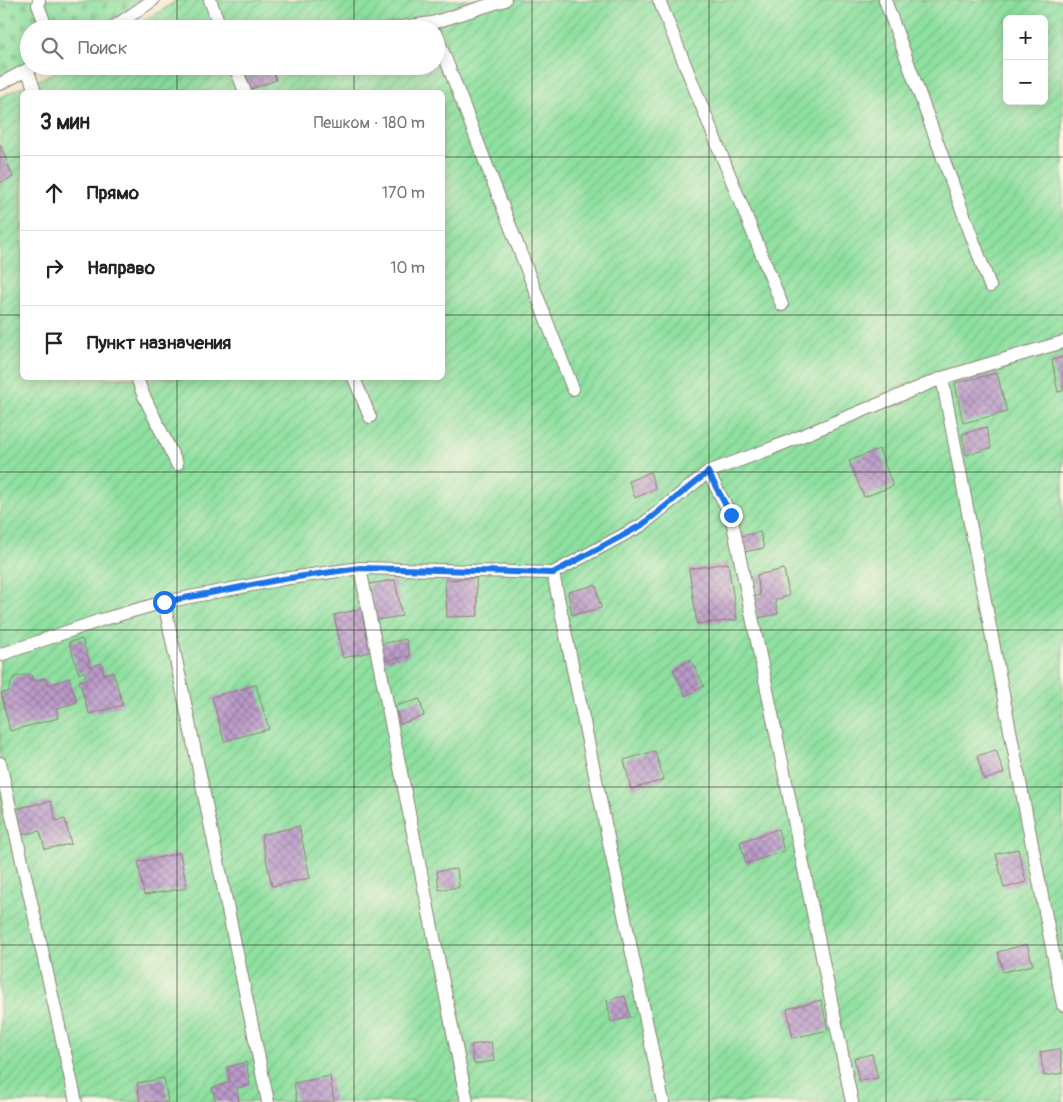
<!DOCTYPE html>
<html lang="ru">
<head>
<meta charset="utf-8">
<style>
  body { margin:0; font-family:Pangolin,sans-serif; background:#f6f6f6; color:#222 }
  .controls { position:absolute; right:15px; top:15px; display:grid; overflow:hidden; border-radius:8px; box-shadow:0 2px 12px #0003 }
  .controls button { width:45px; height:45px; display:grid; place-items:center; padding:0; border:0; border-bottom:1px solid #e0e0e0; background:#fff; color:#222; font:25px sans-serif }
  .stop { position:absolute; width:15px; height:15px; margin:-11px; border:4px solid #1a73e8; border-radius:50%; background:#fff }
  .stop.end { background:#1a73e8; border-color:#fff; box-shadow:0 1px 5px #0008 }
  .list { margin:0; padding:0; list-style:none }
  h2 { display:flex; justify-content:space-between; align-items:center; height:65px; margin:0; padding:0 20px; font-size:21px }
  h2 small { font-size:16px; font-weight:400; color:#767676 }
  .list li { display:grid; grid-template-columns:32px 1fr auto; gap:15px; align-items:center; box-sizing:border-box; height:75px; padding:0 20px; border-top:1px solid #e0e0e0 }
  .list b { display:block; font-size:19px; white-space:nowrap }
  .list em { font-size:16px; font-style:normal; color:#767676 }
  .icon { flex:none; width:28px; height:28px; fill:none; stroke:currentColor; stroke-width:2; stroke-linecap:round; stroke-linejoin:round }
  .map { position:relative; flex:none; width:1063px; height:1102px; overflow:hidden }
  .search { position:absolute; background:#fff; box-shadow:0 2px 12px #0003; left:20px; top:20px; width:425px; height:55px; display:flex; align-items:center; gap:12px; box-sizing:border-box; padding:0 18px; border-radius:28px; color:#767676; font-size:19px }
  .panel { position:absolute; background:#fff; box-shadow:0 2px 12px #0003; left:20px; top:90px; width:425px; height:290px; border-radius:8px }
  .map>svg:first-child { display:block }
</style>
</head>
<body>
<div class="map">
<svg width="1063" height="1102" viewBox="0 0 1063 1102">
  <defs>
    <pattern id="cemetery-stones" width="16" height="16" patternUnits="userSpaceOnUse" patternTransform="scale(1.25)"><rect width="16" height="16" fill="#8ee0a0"/><path d="M2 7V4a2 2 0 0 1 4 0v3zM10 15v-3a2 2 0 0 1 4 0v3z" fill="#7ac089"/></pattern>
    <pattern id="garden-furrows" width="10" height="10" patternUnits="userSpaceOnUse" patternTransform="scale(1.25)"><rect width="10" height="10" fill="#8ee0a0"/><path d="M-1 1l2-2M0 10L10 0M9 11l2-2" fill="none" stroke="#7ac089"/></pattern>
    <pattern id="building-cross-hatch" width="8" height="8" patternUnits="userSpaceOnUse" patternTransform="scale(1.25)"><rect width="8" height="8" fill="#ba9ac9"/><path d="M0 0l8 8M0 8l8-8" fill="none" stroke="#967da2"/></pattern>
  </defs>
  <rect width="100%" height="100%" fill="#fcf5e5"/>
  <filter id="ink" filterUnits="userSpaceOnUse"><feTurbulence type="fractalNoise" baseFrequency=".02" numOctaves="2"/><feDisplacementMap in="SourceGraphic" scale="10" xChannelSelector="R" yChannelSelector="G"/><feConvolveMatrix kernelMatrix="1 2 1 2 8 2 1 2 1" color-interpolation-filters="sRGB"/></filter>
  <filter id="wash" filterUnits="userSpaceOnUse"><feTurbulence type="fractalNoise" baseFrequency=".0096" numOctaves="4" result="noise"/><feDisplacementMap in="SourceGraphic" scale="20" xChannelSelector="R" yChannelSelector="G"/><feGaussianBlur stdDeviation="1.12" result="paint"/><feColorMatrix in="noise" values="0 0 0 0 0 0 0 0 0 0 0 0 0 0 0 0 0 1.4 0 .05"/><feComposite in="paint" operator="in"/></filter>
  <g filter="url(#wash)">
    <rect width="100%" height="100%" fill="#f7e6ce"/>
    <!-- cemetery -->
    <path fill="url(#cemetery-stones)" stroke="#557e5e" d="M0,0h143l-40,29h-74v36l-29,15z"/>
    <!-- garden -->
    <path fill="url(#garden-furrows)" stroke="#557e5e" fill-rule="evenodd" d="M178,0h885v1102h-1063v-1005l69,-31h367v-37h-305zM1007,19h37v82h-37zM22,92h420v286h-420z"/>
    <g id="blocks">
      <!-- building -->
      <path fill="url(#building-cross-hatch)" d="M243,66h29l4,14 -25,9z
        M0,144l13,33 -13,6z
        M1063,357v34l-5,1 -6,-32z
        M997,373l10,39 -44,11 -8,-40z
        M986,427l5,21 -25,7 -4,-21z
        M879,449l14,37 -29,11 -15,-36z
        M650,472l6,17 -21,9 -6,-17z
        M760,532l4,16 -20,4 -3,-16z
        M728,563l9,57 -40,4 -8,-55z
        M784,569l5,27 -14,4 3,14 -20,4 -4,-21 6,-2 -3,-20z
        M476,578l2,38 -31,1 -2,-37z
        M395,580l7,36 -26,4 -7,-36z
        M596,585l5,23 -29,7 -4,-23z
        M361,609l9,43 -27,6 -9,-43z
        M82,639l9,28 10,-4 3,11 9,-2 10,33 -34,9 -10,-33 8,-2 -3,-8 -5,3 -10,-32z
        M406,639l4,17 -26,5 -3,-17z
        M691,660l13,26 -18,10 -13,-26z
        M30,674l4,7 11,-3 4,7 20,-7 8,24 -21,7 2,9 -48,13 -9,-38 7,-1 6,-15z
        M256,685l13,44 -45,12 -12,-44z
        M420,699l4,17 -24,8 -5,-18z
        M996,750l8,23 -20,7 -7,-24z
        M655,751l9,29 -33,9 -7,-29z
        M51,801l5,20 9,-2 6,25 -26,5 -5,-18 -19,4 -6,-26z
        M299,826l11,52 -38,8 -11,-51z
        M778,829l6,22 -38,13 -6,-22z
        M1018,849l8,33 -22,6 -8,-34z
        M180,853l7,35 -43,7 -6,-33z
        M457,869l2,18 -20,3 -2,-19z
        M1027,944l6,21 -30,7 -5,-20z
        M625,996l5,21 -19,5 -4,-22z
        M821,1000l7,30 -35,8 -6,-29z
        M491,1042l3,19 -20,3 -3,-19z
        M1059,1049l4,24 -19,3 -4,-24z
        M872,1054l6,24 -19,3 -5,-23z
        M246,1062l4,23 -13,3 2,14h-23l-4,-14 18,-6 -3,-15z
        M330,1076l4,26h-37l-3,-19z
        M164,1078l4,24h-28l-3,-19z"/>
    </g>
  </g>
  <g filter="url(#ink)">
    <use href="#blocks" fill-opacity="0" stroke="#8a8175" stroke-width="1"/>
    <g fill="none" stroke-linecap="round" stroke-linejoin="round">
      <defs>
        <path id="lane" d="M39,0l-1,5 9,24
          M210,0l11,29
          M659,0l123,305
          M885,0l105,286
          M111,29l42,-29
          M386,29l46,-6 73,-23
          M436,34l137,355
          M235,66l10,26
          M28,71l7,21
          M0,84l34,-18
          M137,378l6,16 34,70
          M354,378l16,39
          M942,378l121,627
          M708,472l23,43 121,587
          M360,568l107,534
          M553,573l110,529
          M164,602l104,500
          M0,655l101,-35 63,-18 119,-23 77,-11 193,5 89,-48 66,-53 62,-23 172,-71 121,-36
          M0,763l76,339"/>
      </defs>
      <!-- lane casing -->
      <use href="#lane" stroke="#8a8175" stroke-width="14"/>
      <!-- lane -->
      <use href="#lane" stroke="#fff" stroke-width="12"/>
    </g>
  </g>
  <g fill="none" stroke-linecap="round" stroke-linejoin="round" filter="url(#ink)">
    <!-- route -->
    <path stroke="#1a73e8" stroke-width="6" d="M164,602l119,-23 77,-11 193,5 89,-48 66,-53 23,43"/>
  </g>
  <!-- grid -->
  <path fill="none" stroke="#1c1c1c" stroke-width="1" stroke-opacity="0.55" d="M177,0v29M354,0v29M532,0v1102M709,0v1102M886,0v1102M177,66v26M354,66v26M0,157h22M442,157h621M0,315h22M442,315h621M177,378v724M354,378v724M0,472h1063M0,630h1063M0,787h1063M0,945h1063"/>
</svg>
<div class="controls">
<button>+</button>
<button>−</button>
</div>
<div class="stop" style="left:164px;top:602px"></div>
<div class="stop end" style="left:731px;top:515px"></div>
<div class="search"><svg class="icon" aria-label="search" viewBox="0 0 24 24"><circle cx="10" cy="10" r="6"/><path d="M15 15l6 6"/></svg>Поиск</div>
<section class="panel">
<h2>3 мин<small>Пешком · 180 m</small></h2>
<ul class="list">
<li><svg class="icon" aria-label="ahead" viewBox="0 0 24 24"><path d="M12 20V5M6 11l6-6 6 6"/></svg><div><b>Прямо</b></div><em>170 m</em></li>
<li><svg class="icon" aria-label="right" viewBox="0 0 24 24"><path d="M7 20v-9h11M14 6l5 5-5 5"/></svg><div><b>Направо</b></div><em>10 m</em></li>
<li><svg class="icon" aria-label="arrive" viewBox="0 0 24 24"><path d="M6 21V4h12l-3 4 3 4H6"/></svg><div><b>Пункт назначения</b></div></li>
</ul>
</section>
</div>
</body>
</html>
